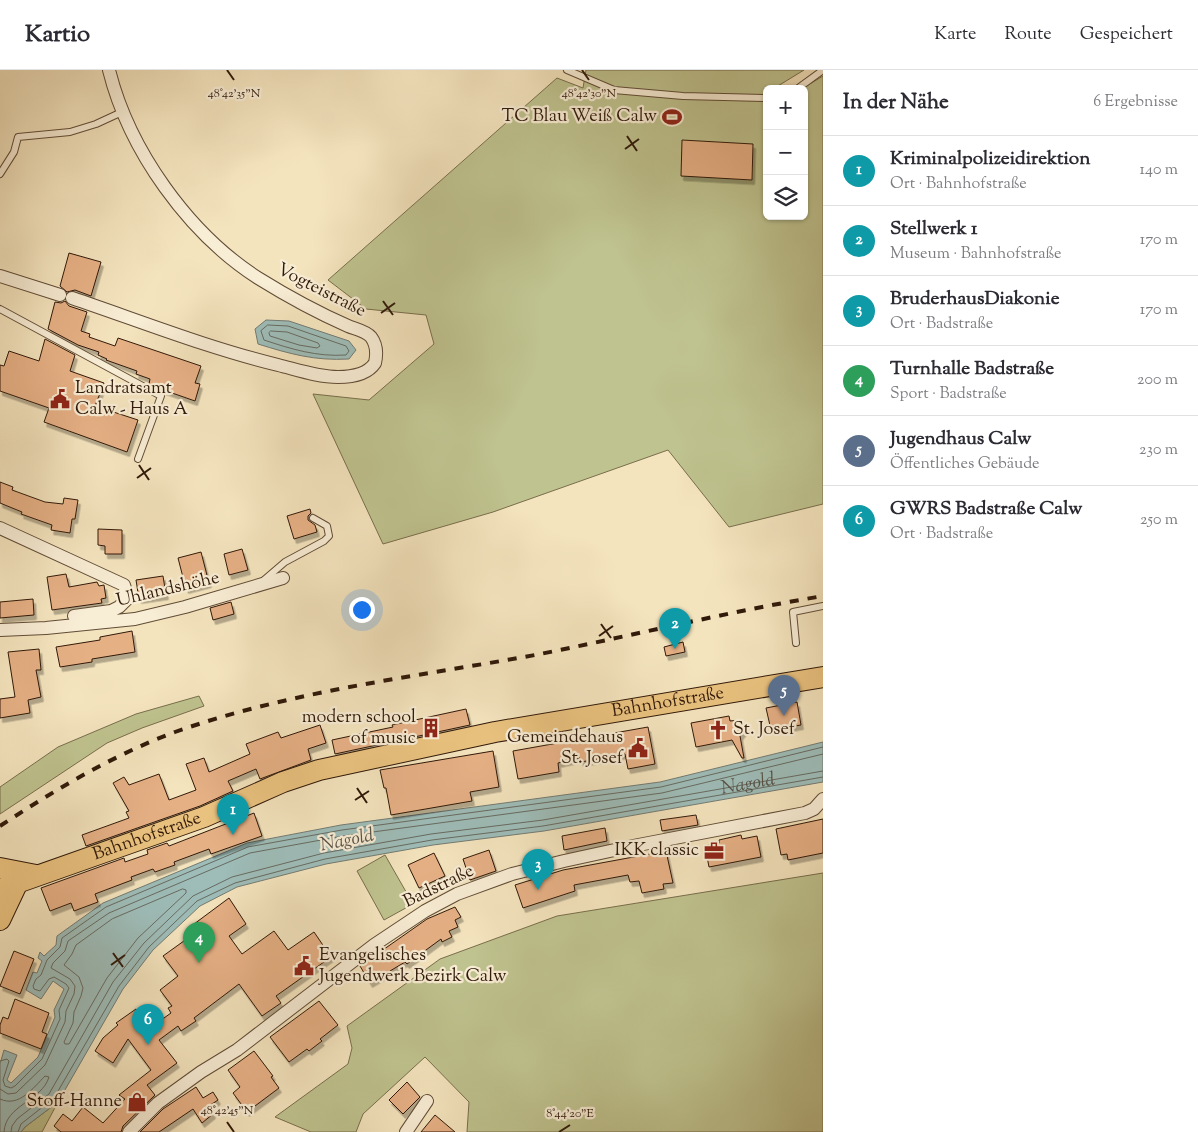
<!DOCTYPE html>
<html lang="de">
<head>
<meta charset="utf-8">
<style>
  body { margin:0; font-family:"Sorts Mill Goudy",serif; background:#f2f2f3; color:#2b2b33 }
  .controls { position:absolute; right:15px; top:15px; display:grid; overflow:hidden; border-radius:8px; box-shadow:0 1px 4px #0004 }
  .controls button { width:45px; height:45px; display:grid; place-items:center; padding:0; border:0; border-bottom:1px solid #e1e1e2; background:#fff; color:#2b2b33; font:25px sans-serif }
  .you { position:absolute; left:361px; top:539px; width:18px; height:18px; margin:-12px; border:4px solid #fff; border-radius:50%; background:#1a73e8; box-shadow:0 0 0 8px #1a73e833 }
  .badge { display:grid; place-items:center; width:32px; height:32px; border-radius:50%; background:#0f766e; color:#fff; font-size:16px; font-weight:700 }
  .pin { position:absolute; translate:-50% -41px; filter:drop-shadow(0 1px 2px #0008) }
  .pin::after { content:''; position:absolute; top:26px; width:18px; height:15px; background:inherit; clip-path:polygon(0 0,100% 0,50% 100%) }
  .list { margin:0; padding:0; list-style:none }
  h2 { display:flex; justify-content:space-between; align-items:center; height:65px; margin:0; padding:0 20px; font-size:21px }
  h2 small { font-size:16px; font-weight:400; color:#7c7c81 }
  .list li { display:grid; grid-template-columns:32px 1fr auto; gap:15px; align-items:center; box-sizing:border-box; height:70px; padding:0 20px; border-top:1px solid #e1e1e2 }
  .list b { display:block; font-size:19px; white-space:nowrap }
  .list p { margin:0; font-size:16px; white-space:nowrap; color:#7c7c81 }
  .list em { font-size:16px; font-style:normal; color:#7c7c81 }
  .icon { flex:none; width:28px; height:28px; fill:none; stroke:currentColor; stroke-width:2; stroke-linecap:round; stroke-linejoin:round }
  .map { position:relative; flex:none; width:823px; height:1062px; overflow:hidden }
  header { display:flex; align-items:center; gap:30px; box-sizing:border-box; height:70px; padding:0 25px; background:#fff; border-bottom:1px solid #e1e1e2 }
  header strong { font-size:24px }
  nav { display:flex; gap:28px; margin-inline-start:auto; font-size:18px }
  main { display:flex }
  aside { flex:1; background:#fff }
  .map>svg:first-child { display:block }
</style>
</head>
<body>
<header>
<strong>Kartio</strong>
<nav><a>Karte</a><a>Route</a><a>Gespeichert</a></nav>
</header>
<main>
<div class="map">
<svg width="823" height="1062" viewBox="0 0 823 1062">
  <defs>
    <filter id="shadow"><feDropShadow dx="2.5" dy="4.5" stdDeviation="0" flood-color="#0004"/></filter>
  </defs>
  <rect width="100%" height="100%" fill="#f4e4be"/>
  <filter id="stains"><feTurbulence type="fractalNoise" baseFrequency=".004" numOctaves="4"/><feColorMatrix values="0 0 0 0 .2 0 0 0 0 .09 0 0 0 0 .02 0 0 0 .5 -.17"/></filter>
  <radialGradient id="worn" r=".72"><stop offset=".6" stop-color="#630" stop-opacity="0"/><stop offset="1" stop-color="#630" stop-opacity=".3"/></radialGradient>
  <!-- green -->
  <path fill="#bfc38f" stroke="#786e4c" d="M586,0h218l-31,19h-6v127h37v-127l-1,-1 20,-12v428l-94,23 -61,-77 -175,62 -110,32 -70,-150 56,6 65,-56 -8,-29 -60,-6 -38,-29 229,-202 26,10z
    M199,626l5,10 -62,22 -35,15 -107,71v-27l58,-40 78,-33z
    M385,785l28,49 -29,16 -27,-49z
    M823,803v259h-356l2,-30 -44,-45 -62,57 -7,18h-45l-36,-15 73,-53 4,-16 -5,-22 93,-67 117,-43z
    M58,1032l-16,30h-21l4,-5z"/>
  <!-- water -->
  <path fill="#9ebdb9" stroke="#727b73" d="M266,250l23,1 60,20 7,9 -7,9c-34,2 -59,-5 -91,-15l-3,-15z
    M823,672v40l-279,49 -111,14 -107,19 -89,23 -37,19 -47,44 -30,39 -65,113 -33,25 -4,5h-21v-68l4,-14 13,5 -10,25 4,3 27,-26 17,-40 -1,-7 10,-21 -11,-8 -12,18 -15,-9 7,-18 4,1 5,-12 -4,-3 2,-6 4,4 12,-11 1,-9 46,-33 144,-60 94,-18 319,-43z"/>
  <g fill="none" stroke-linecap="round" stroke-linejoin="round">
    <!-- shore -->
    <g stroke="#676b61" stroke-width="1">
      <path d="M268,255l20,1 58,20 3,5 -3,4c-29,2 -55,-6 -82,-15l-3,-9z"/>
      <path d="M271,261l16,1 31,11 2,3 -3,2 -18,-3 -29,-9 -1,-3z"/>
      <path d="M183,819l3,1v3l-48,45 -31,40 -38,66h-4l-1,-2 9,-19 1,-11 7,-16 2,-8 -4,-11 -15,-12 8,-11 4,-9 36,-26z"/>
      <path d="M0,991l7,-2 2,2 -6,19 2,6 6,2 4,-2 27,-27 18,-40 -1,-9 10,-22 -3,-4 -12,-7 -5,2 -9,12 -6,-2 -1,-3 3,-7 5,-4 6,-15 13,-13 2,-9 44,-31 142,-60 94,-17 319,-43 162,-40"/>
      <path d="M0,1019l8,5 8,-1 29,-28 20,-43 1,-11 8,-17 1,-8 -5,-7 -19,-11 2,-5 12,-12 3,-10 41,-28 141,-60 93,-17 319,-43 161,-39"/>
      <path d="M0,1029c19,9 33,-11 45,-23l4,1c-7,24 -44,28 -45,55"/>
      <path id="s1" d="M11,1062l1,-6 5,-7 32,-25 64,-112 31,-39 49,-47 39,-19 92,-24 107,-19 112,-14 280,-49"/>
      <path d="M18,1062l3,-8 33,-26 65,-112 30,-39 48,-46 38,-18 90,-24 107,-19 111,-14 280,-49"/>
    </g>
  </g>
  <!-- building -->
  <path fill="#e6b085" stroke="#301909" filter="url(#shadow)" d="M682,70l71,4 -1,36 -71,-4z
    M69,183l32,9 -10,34 -16,-6 -8,2 -7,-6z
    M65,231l4,5 18,6 -6,19 9,3 -1,3 26,9 3,-8 83,28 -6,17 5,1 -5,17 -43,-15 -3,-2 1,-5 -14,-5 1,-3 -31,-11 1,-1 -9,-4 1,-3 -21,-7 -30,-16 7,-27 6,1z
    M45,269l30,16 -5,16 34,12 -9,23 43,14 -11,32 -83,-30 5,-14 -49,-17v-26l4,1 5,-15 30,10z
    M0,412l13,5 -1,3 33,12 18,2 1,-6 14,2 -3,19h-3l-2,14 -19,-3 1,-5 -31,-11 1,-2 -22,-9z
    M310,439l1,4 -3,3v4l7,5 2,7 -23,7 -7,-23z
    M98,459l24,1v24h-17v-8l-7,-1z
    M242,479l6,21 -19,5 -5,-21z
    M201,482l8,31 -23,6 -8,-31z
    M66,504l3,13 28,-5 2,4 5,-1 2,13 -5,1 1,4 -50,7 -5,-33z
    M163,506l3,19 -27,4 -3,-19z
    M33,529l1,16 -34,3v-16z
    M231,532l3,12 -21,6 -3,-12z
    M132,561l3,21 -43,7v3l-32,5 -4,-20 44,-7v-3z
    M683,572l2,10 -19,4 -2,-9z
    M39,579l2,21h-5l5,27 -13,3 2,13 -30,5v-19l15,-2 -7,-45z
    M797,632l4,23 -30,5 -5,-22z
    M466,639l4,16 -135,29 -3,-14 61,-13 -1,-2z
    M729,646l1,5 9,-1 6,4 1,4 -6,8 4,22h-2l-10,-18 -36,7 -5,-24z
    M320,655l6,18 -18,6 3,11 -51,19 -4,-10 -28,12 5,10 -33,15 -114,40 -4,-11 47,-17 -3,-6 3,-1 -16,-28 11,-6 5,8 30,-11 10,26 27,-10 -10,-26 18,-6 5,14 41,-18 -4,-10 32,-12 3,6z
    M648,657l7,37 -27,5 -3,-15 -44,8 -1,-4 -22,5 1,9 -41,7 -5,-28z
    M493,681l6,36 -29,5 2,9 -81,14 -5,-27h-2l-4,-18z
    M254,743l8,23 -51,18 -2,-5 -35,13 1,3 -20,7 -2,-3 -22,8 1,3 -37,14 3,8 -24,9 -3,-8 -21,8 -9,-23 83,-30 1,4 23,-8 -1,-4 20,-7 2,3z
    M696,745l2,10 -36,6 -2,-11z
    M823,749v34l-35,7 -1,-6 -6,1 -5,-26z
    M605,758l2,13 -43,9 -2,-14z
    M741,765l1,4 15,-3 4,21 -52,10 -4,-21 14,-3v-3z
    M489,780l7,21 -26,9 -7,-21z
    M666,781l7,32 -10,1 1,5 -22,4 -3,-12 -9,1 -2,-7 -54,10 1,6 -52,17 -8,-23 48,-15z
    M434,783l11,23 -26,12 -11,-23z
    M229,828l17,26 -17,12 13,18 32,-23 14,19 26,-18 17,25 -55,39 5,7 -19,13 -23,-32 -45,34 2,3 -15,10 -3,-5 -19,14 18,23 -30,22 8,10 -32,31 -2,6h-60l-7,-6 9,-12 9,7 11,-14 20,16 22,-24 -6,-4 32,-25 -23,-31 -15,24 -18,-12 8,-13 15,-13 -2,-2 20,-14 14,19 21,-15 -3,-5 4,-2 -12,-16 18,-14 -15,-20 32,-23 -5,-6z
    M455,837l6,10 -6,3 3,7 -9,4 3,6 -10,5 -1,-3 -34,25 -2,-2 -35,21 -10,-17 67,-47z
    M14,881l20,8 -14,35 -20,-8z
    M15,929l34,14 -7,19 5,2 -6,15 -41,-16v-8l3,-8 5,2z
    M319,931l19,24 -18,14 2,2 -13,10 -2,-2 -18,13 -19,-25z
    M254,981l19,25 -2,1 8,11 -32,24 -14,-19 7,-6 -12,-17z
    M407,1012l13,15 -17,17 -14,-14z
    M196,1017l7,11 10,-6 5,8 -9,6 4,8 -11,9 -9,-14 -34,23h-19l23,-23z
    M435,1045l20,17h-34z"/>
  <g fill="none" stroke-linecap="round" stroke-linejoin="round">
    <defs>
      <path id="lane" d="M567,0l47,20 69,6 84,2
        M797,19l26,-19
        M0,104l14,-22 4,-15 52,-5 26,-8 26,-12
        M0,239l161,87 -23,63
        M264,510l21,-18 39,-21 5,-5 -2,-10 -14,-8
        M796,573l-3,-31 30,-6"/>
      <path id="street" d="M0,206l60,19
        M72,228c68,23 136,50 206,67 20,5 40,12 60,12 14,0 29,-2 37,-14 2,-9 2,-18 -4,-26 -5,-6 -16,-8 -23,-11 -32,-14 -61,-30 -90,-48 -70,-45 -129,-128 -149,-208
        M0,458l124,57 4,13 -9,9 -8,4 -37,5
        M0,560l46,-2 89,-9 50,-12 98,-29
        M129,1062l29,-29 43,-31 36,-22 137,-105 51,-34 32,-17 55,-20 52,-13 69,-15 172,-33 9,-4 9,-10
        M406,1062l21,-31"/>
      <g id="primary">
        <path d="M0,798l36,7"/>
        <path id="s2" d="M0,819l204,-72 79,-35 36,-12 176,-38 328,-55"/>
        <path d="M0,850l18,-38"/>
      </g>
    </defs>
    <!-- lane casing -->
    <use href="#lane" stroke="#614c36" stroke-width="8"/>
    <!-- street casing -->
    <use href="#street" stroke="#614c36" stroke-width="14"/>
    <!-- primary casing -->
    <use href="#primary" stroke="#301909" stroke-width="22"/>
    <!-- lane -->
    <use href="#lane" stroke="#f8edd5" stroke-width="6"/>
    <!-- street -->
    <use href="#street" stroke="#f8edd5" stroke-width="12"/>
    <!-- primary -->
    <use href="#primary" stroke="#eac27f" stroke-width="20"/>
    <!-- rail -->
    <path stroke="#301909" stroke-width="4" stroke-dasharray="9 9" stroke-linecap="butt" d="M0,756c55,-36 113,-71 175,-94 116,-41 239,-55 360,-77 96,-19 191,-43 288,-59"/>
  </g>
  <!-- ticks -->
  <path fill="none" stroke="#301909" stroke-width="2" d="M227,0l7,10M582,0l7,10M627,66l10,15M625,79l14,-10M383,231l10,14M381,243l14,-10M139,395l10,15M137,408l14,-10M601,554l10,14M599,566l14,-10M357,718l10,15M355,730l14,-9M113,883l10,14M111,895l14,-10M227,1052l7,10M559,1062l11,-7"/>
  <!-- icons -->
  <defs>
    <symbol id="stadium-bare" viewBox="-9 -9 18 18"><path d="M0-5a6.5 5 0 1 0 0 10a6.5 5 0 1 0 0-10ZM-3.5-1.8h7v3.6h-7Z" fill="#8f2418" stroke="#f8edd5" stroke-width="2.5" paint-order="stroke"/></symbol>
    <symbol id="civic-bare" viewBox="-9 -9 18 18"><path d="M-.6-6.5H3V-4.5H.6V-3L4-1V1h2V6H-6V1h2V-1L-.6-3ZM-1.2 2.5V6h2.4V2.5Z" fill="#8f2418" stroke="#f8edd5" stroke-width="2.5" paint-order="stroke"/></symbol>
    <symbol id="building-bare" viewBox="-9 -9 18 18"><path d="M-4-6H4V6H1V3H-1V6H-4ZM-2.5-4.3h1.7v1.8h-1.7ZM.8-4.3h1.7v1.8H.8ZM-2.5-1h1.7V.8h-1.7ZM.8-1h1.7V.8H.8Z" fill="#8f2418" stroke="#f8edd5" stroke-width="2.5" paint-order="stroke"/></symbol>
    <symbol id="church-bare" viewBox="-9 -9 18 18"><path d="M-1.2-6h2.4v3.5h3.3v2.4h-3.3V6h-2.4V-.1h-3.3v-2.4h3.3Z" fill="#8f2418" stroke="#f8edd5" stroke-width="2.5" paint-order="stroke"/></symbol>
    <symbol id="office-bare" viewBox="-9 -9 18 18"><path d="M-6-3h4V-5.5h4V-3h4V5H-6ZM-1-4.5V-3h2v-1.5ZM-6 0V1H6V0Z" fill="#8f2418" stroke="#f8edd5" stroke-width="2.5" paint-order="stroke"/></symbol>
    <symbol id="shop-bare" viewBox="-9 -9 18 18"><path d="M-5-2.5h2.3a2.7 3.5 0 0 1 5.4 0H5L5.5 6h-11ZM-1.5-2.5h3a1.5 2.3 0 0 0-3 0Z" fill="#8f2418" stroke="#f8edd5" stroke-width="2.5" paint-order="stroke"/></symbol>
  </defs>
  <g fill-rule="evenodd">
    <use href="#stadium-bare" x="658" y="33" width="28" height="28"/>
    <use href="#civic-bare" x="46" y="315" width="28" height="28"/>
    <use href="#building-bare" x="417" y="644" width="28" height="28"/>
    <use href="#church-bare" x="704" y="646" width="28" height="28"/>
    <use href="#civic-bare" x="624" y="664" width="28" height="28"/>
    <use href="#office-bare" x="700" y="767" width="28" height="28"/>
    <use href="#civic-bare" x="290" y="882" width="28" height="28"/>
    <use href="#shop-bare" x="123" y="1018" width="28" height="28"/>
  </g>
  <g text-anchor="middle" dominant-baseline="central" stroke-width="4.5" stroke-linejoin="round" paint-order="stroke">
    <!-- poi labels -->
    <g font-size="18" fill="#301909" stroke="#f8edd5" text-anchor="end">
      <text x="657" y="47">TC Blau Weiß Calw</text>
      <text x="75" y="319" text-anchor="start">Landratsamt<tspan x="75" dy="21">Calw - Haus A</tspan></text>
      <text x="416" y="648">modern school<tspan x="416" dy="21">of music</tspan></text>
      <text x="733" y="660" text-anchor="start">St. Josef</text>
      <text x="623" y="668">Gemeindehaus<tspan x="623" dy="21">St. Josef</tspan></text>
      <text x="699" y="781">IKK classic</text>
      <text x="319" y="886" text-anchor="start">Evangelisches<tspan x="319" dy="21">Jugendwerk Bezirk Calw</tspan></text>
      <text x="122" y="1032">Stoff-Hanne</text>
    </g>
    <!-- street labels -->
    <g font-size="18" fill="#301909" stroke="#f8edd5">
      <text transform="translate(321 221) rotate(27)">Vogteistraße</text>
      <text transform="translate(168 520) rotate(-13)">Uhlandshöhe</text>
      <text stroke="none"><textPath href="#s2" startOffset="696">Bahnhofstraße</textPath></text>
      <text stroke="none"><textPath href="#s2" startOffset="156">Bahnhofstraße</textPath></text>
      <text transform="translate(439 817) rotate(-26)">Badstraße</text>
    </g>
    <!-- water labels -->
    <g font-size="19" font-style="italic" fill="#565247" stroke="#f8edd5">
      <text stroke="none"><textPath href="#s1" startOffset="870">Nagold</textPath></text>
      <text transform="translate(347 771) rotate(-11)">Nagold</text>
    </g>
  </g>
  <g font-size="12" text-anchor="middle" fill="#301909" stroke="#f8edd5" stroke-width="4.5" stroke-linejoin="round" paint-order="stroke">
    <text x="234" y="27">48°42'35"N</text>
    <text x="589" y="27">48°42'30"N</text>
    <text x="227" y="1044">48°42'45"N</text>
    <text x="570" y="1047">8°44'20"E</text>
  </g>
  <rect width="100%" height="100%" filter="url(#stains)"/>
  <rect width="100%" height="100%" fill="url(#worn)"/>
</svg>
<div class="controls">
<button>+</button>
<button>−</button>
<button><svg class="icon" aria-label="layers" viewBox="0 0 24 24"><path d="M12 4l9 5-9 5-9-5zM3 14l9 5 9-5"/></svg></button>
</div>
<div class="you"></div>
<div class="pin badge" style="left:233px;top:765px;background:#0f9aa8">1</div>
<div class="pin badge" style="left:675px;top:579px;background:#0f9aa8">2</div>
<div class="pin badge" style="left:538px;top:820px;background:#0f9aa8">3</div>
<div class="pin badge" style="left:199px;top:893px;background:#2e9e5b">4</div>
<div class="pin badge" style="left:784px;top:646px;background:#5c6f8a">5</div>
<div class="pin badge" style="left:148px;top:975px;background:#0f9aa8">6</div>
</div>
<aside>
<h2>In der Nähe<small>6 Ergebnisse</small></h2>
<ul class="list">
<li><span class="badge" style="background:#0f9aa8">1</span><div><b>Kriminalpolizeidirektion</b><p>Ort · Bahnhofstraße</p></div><em>140 m</em></li>
<li><span class="badge" style="background:#0f9aa8">2</span><div><b>Stellwerk 1</b><p>Museum · Bahnhofstraße</p></div><em>170 m</em></li>
<li><span class="badge" style="background:#0f9aa8">3</span><div><b>BruderhausDiakonie</b><p>Ort · Badstraße</p></div><em>170 m</em></li>
<li><span class="badge" style="background:#2e9e5b">4</span><div><b>Turnhalle Badstraße</b><p>Sport · Badstraße</p></div><em>200 m</em></li>
<li><span class="badge" style="background:#5c6f8a">5</span><div><b>Jugendhaus Calw</b><p>Öffentliches Gebäude</p></div><em>230 m</em></li>
<li><span class="badge" style="background:#0f9aa8">6</span><div><b>GWRS Badstraße Calw</b><p>Ort · Badstraße</p></div><em>250 m</em></li>
</ul>
</aside>
</main>
</body>
</html>
